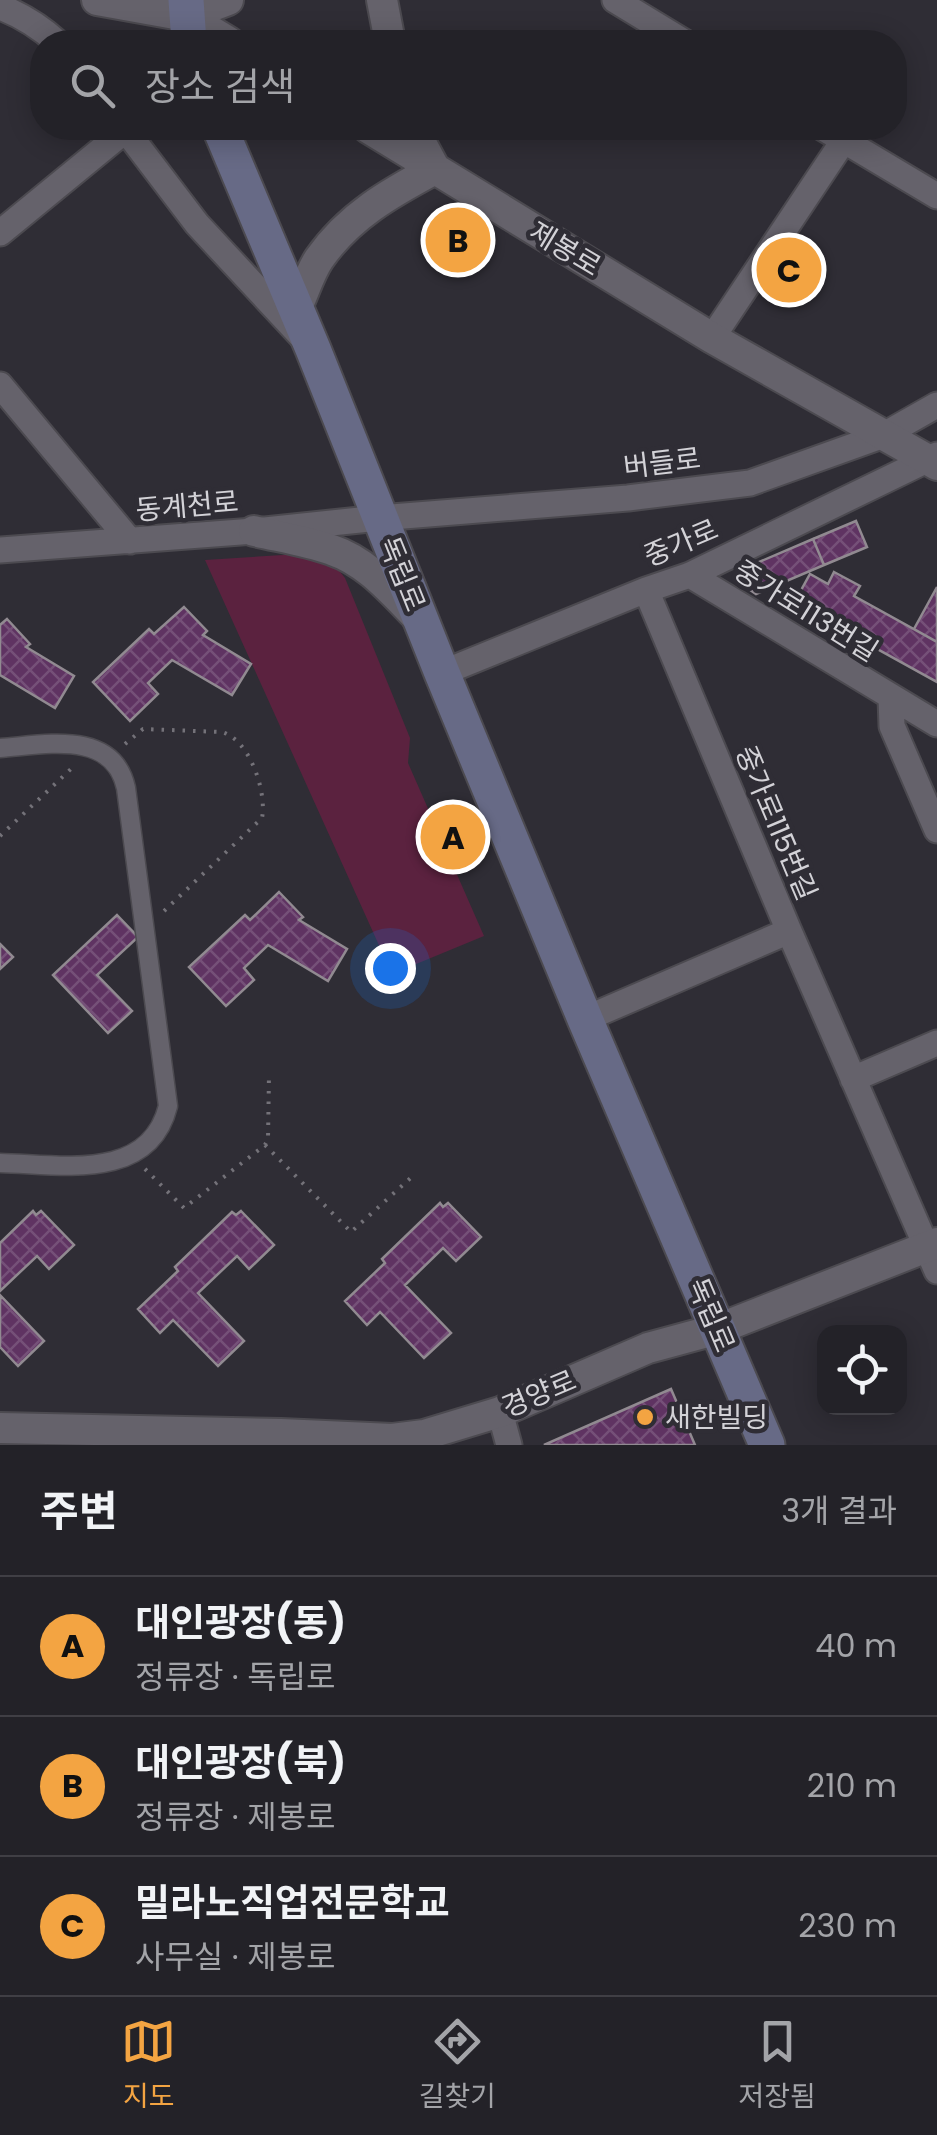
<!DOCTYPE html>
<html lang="ko">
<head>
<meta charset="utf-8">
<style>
  body { margin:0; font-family:Poppins,"Noto Sans KR",sans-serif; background:#2f2f34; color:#f1f3f6 }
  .controls { position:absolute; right:30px; bottom:30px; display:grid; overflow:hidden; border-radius:20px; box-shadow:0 5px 25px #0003 }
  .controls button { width:90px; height:90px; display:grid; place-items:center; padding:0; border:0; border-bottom:2px solid #403f45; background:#232228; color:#f1f3f6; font:50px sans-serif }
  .you { position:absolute; left:390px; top:968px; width:35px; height:35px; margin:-25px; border:8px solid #fff; border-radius:50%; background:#1a73e8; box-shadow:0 0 0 15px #1a73e833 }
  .badge { display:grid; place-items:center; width:65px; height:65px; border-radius:50%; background:#f3a442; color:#111; font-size:32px; font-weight:700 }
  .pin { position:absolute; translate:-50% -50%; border:5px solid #fff; box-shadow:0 2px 10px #0006 }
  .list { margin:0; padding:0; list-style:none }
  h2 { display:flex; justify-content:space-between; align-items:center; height:130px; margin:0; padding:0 40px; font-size:42px }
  h2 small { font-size:32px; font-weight:400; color:#a3a4a8 }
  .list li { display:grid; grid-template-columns:65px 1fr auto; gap:30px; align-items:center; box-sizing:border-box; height:140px; padding:0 40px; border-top:2px solid #403f45 }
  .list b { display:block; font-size:38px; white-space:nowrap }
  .list p { margin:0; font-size:32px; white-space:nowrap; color:#a3a4a8 }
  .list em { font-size:32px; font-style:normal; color:#a3a4a8 }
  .icon { flex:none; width:55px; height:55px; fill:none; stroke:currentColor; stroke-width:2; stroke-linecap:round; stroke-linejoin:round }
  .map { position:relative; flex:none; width:937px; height:1445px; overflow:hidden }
  .search { position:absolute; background:#232228; box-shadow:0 5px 25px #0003; left:30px; right:30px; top:30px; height:110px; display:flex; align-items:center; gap:25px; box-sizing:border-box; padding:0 35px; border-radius:40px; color:#a3a4a8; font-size:38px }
  .sheet { height:550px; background:#232228 }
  nav { display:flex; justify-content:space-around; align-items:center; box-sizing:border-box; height:140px; border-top:2px solid #403f45; background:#232228; font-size:28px; color:#a3a4a8 }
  nav a { display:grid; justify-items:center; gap:5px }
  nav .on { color:#f3a442 }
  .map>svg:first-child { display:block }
</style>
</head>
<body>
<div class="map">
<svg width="937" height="1445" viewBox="0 0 937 1445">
  <defs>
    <pattern id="building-cross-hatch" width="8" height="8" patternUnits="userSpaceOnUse" patternTransform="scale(2.5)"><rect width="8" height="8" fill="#5f3362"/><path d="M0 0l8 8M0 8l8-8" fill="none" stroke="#755078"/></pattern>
  </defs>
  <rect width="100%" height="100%" fill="#2f2d35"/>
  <!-- green -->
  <path fill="#5b223f" d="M299,554l34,9 12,15 65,160 -2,25 76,173 -92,38 -187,-414z"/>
  <!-- building -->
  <path fill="url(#building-cross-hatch)" stroke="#918a91" stroke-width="2.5" d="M856,521l11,26 -43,18 -11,-26z
    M813,539l11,26 -68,29 -13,-9 2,-17z
    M834,572l26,14 -6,10 83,46v40l-143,-79 16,-29 18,10z
    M937,587v55l-23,-13z
    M184,607l23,24 -4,4 48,29 -19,31 -60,-35 -24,23 10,11 -28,27 -37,-39 56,-53 5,5z
    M7,619l23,25 -4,3 48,29 -19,32 -55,-33v-50z
    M279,892l24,25 -4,3 48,29 -19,32 -60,-36 -24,23 10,12 -28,26 -37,-39 56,-52 5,5z
    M117,915l21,22 -41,38 35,36 -24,22 -55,-58z
    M0,944l13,13 -13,12z
    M440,1203l3,4 5,-4 33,34 -25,24 -13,-13 -38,37 46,48 -27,25 -44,-46 -13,13 -22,-24 40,-38 -3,-4z
    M33,1211l3,4 5,-4 33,34 -25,24 -12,-13 -37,35v-48z
    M241,1211l33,34 -25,24 -12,-13 -39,37 46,48 -26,25 -45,-46 -13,13 -22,-24 40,-38 -3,-4 57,-55 4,3z
    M0,1295l44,46 -26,25 -18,-19z
    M671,1389l24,56h-151z"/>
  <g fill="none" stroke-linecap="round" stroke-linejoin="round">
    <defs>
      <path id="pedestrian" d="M0,748c44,-3 113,-19 126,40l42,318c-19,77 -109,58 -168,57"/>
      <path id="minor" d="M615,0l69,42
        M0,7c22,8 40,20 57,35
        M124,128l73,96 105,113
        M823,128l114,68
        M0,233l128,-105
        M712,338l132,-198
        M0,385l130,156
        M0,550l254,-19 125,-13 249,-20 122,-15 134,-48 53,-30
        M690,575l247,149
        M646,590l143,341 148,340
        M442,673l204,-83 44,-15 247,-120
        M891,698l1,28 45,104
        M585,1019l204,-88
        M853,1079l84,-36
        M500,1412l9,33"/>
      <path id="tertiary" d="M97,0l89,16 43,26
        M382,0l8,42
        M186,16l42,-16
        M368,128l344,210 225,127
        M296,309c8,-16 13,-35 23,-50 30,-43 71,-66 116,-90l-22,-41
        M254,531c26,6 53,10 78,19 36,12 61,43 87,69
        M0,1428l281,6 111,5 32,-4 76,-23 148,-64 70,-19 219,-86"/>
      <path id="secondary" d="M186,0l3,42
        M220,128l93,221 129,324 143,346 182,426"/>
    </defs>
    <!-- pedestrian casing -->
    <use href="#pedestrian" stroke="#4c4a50" stroke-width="21"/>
    <!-- minor casing -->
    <use href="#minor" stroke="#4c4a50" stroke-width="29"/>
    <!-- tertiary casing -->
    <use href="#tertiary" stroke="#4c4a50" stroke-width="34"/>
    <!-- secondary casing -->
    <use href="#secondary" stroke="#4c4a50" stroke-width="39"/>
    <!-- path -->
    <path stroke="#747279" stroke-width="4" stroke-dasharray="2.5 8" stroke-linecap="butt" d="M125,744l18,-15 79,3c28,8 45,60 40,86l-98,93
      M0,836l73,-69
      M265,1145l86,87 64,-58
      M145,1169l39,39 81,-63 3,-6 1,-65"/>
    <!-- pedestrian -->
    <use href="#pedestrian" stroke="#65626b" stroke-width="18"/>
    <!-- minor -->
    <use href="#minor" stroke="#65626b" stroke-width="25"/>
    <!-- tertiary -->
    <use href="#tertiary" stroke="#65626b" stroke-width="30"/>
    <!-- secondary -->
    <use href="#secondary" stroke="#676a86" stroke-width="35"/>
  </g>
  <!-- markers -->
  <circle fill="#f3a442" stroke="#2f2d35" stroke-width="4" cx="645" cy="1417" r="10"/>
  <g text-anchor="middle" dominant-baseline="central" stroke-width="9" stroke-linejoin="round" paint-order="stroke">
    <!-- street labels -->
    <g font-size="28" fill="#d3d2d7" stroke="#2f2d35">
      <text transform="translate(565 249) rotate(31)">제봉로</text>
      <text transform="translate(662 463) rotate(-7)">버들로</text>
      <text transform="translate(187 506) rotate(-5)">동계천로</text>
      <text transform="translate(681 543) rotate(-23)">중가로</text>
      <text transform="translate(402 574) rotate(68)">독립로</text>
      <text transform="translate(806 611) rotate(32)">중가로113번길</text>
      <text transform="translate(776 823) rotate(67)">중가로115번길</text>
      <text transform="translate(711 1315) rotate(67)">독립로</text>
      <text transform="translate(539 1394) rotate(-23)">경양로</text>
    </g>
    <!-- poi labels -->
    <g font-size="28" fill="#d3d2d7" stroke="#2f2d35" text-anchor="start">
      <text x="665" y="1417">새한빌딩</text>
    </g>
  </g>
</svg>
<div class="controls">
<button><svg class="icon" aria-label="locate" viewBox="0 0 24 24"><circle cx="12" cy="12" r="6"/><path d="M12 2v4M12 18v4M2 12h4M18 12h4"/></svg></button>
</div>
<div class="you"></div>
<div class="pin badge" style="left:453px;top:837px">A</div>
<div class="pin badge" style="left:458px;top:240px">B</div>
<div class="pin badge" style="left:789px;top:270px">C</div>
<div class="search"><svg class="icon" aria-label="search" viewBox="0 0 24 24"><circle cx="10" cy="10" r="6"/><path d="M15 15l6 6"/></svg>장소 검색</div>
</div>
<section class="sheet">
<h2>주변<small>3개 결과</small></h2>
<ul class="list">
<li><span class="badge">A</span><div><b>대인광장(동)</b><p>정류장 · 독립로</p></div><em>40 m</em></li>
<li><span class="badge">B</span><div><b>대인광장(북)</b><p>정류장 · 제봉로</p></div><em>210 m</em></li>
<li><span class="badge">C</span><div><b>밀라노직업전문학교</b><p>사무실 · 제봉로</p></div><em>230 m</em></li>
</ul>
</section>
<nav>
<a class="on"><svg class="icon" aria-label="map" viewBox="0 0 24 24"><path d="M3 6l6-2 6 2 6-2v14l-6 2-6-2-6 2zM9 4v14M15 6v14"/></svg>지도</a>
<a><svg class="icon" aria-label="directions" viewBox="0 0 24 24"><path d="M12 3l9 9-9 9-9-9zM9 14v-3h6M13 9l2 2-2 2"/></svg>길찾기</a>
<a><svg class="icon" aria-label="saved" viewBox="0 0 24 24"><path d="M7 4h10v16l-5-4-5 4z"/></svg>저장됨</a>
</nav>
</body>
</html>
